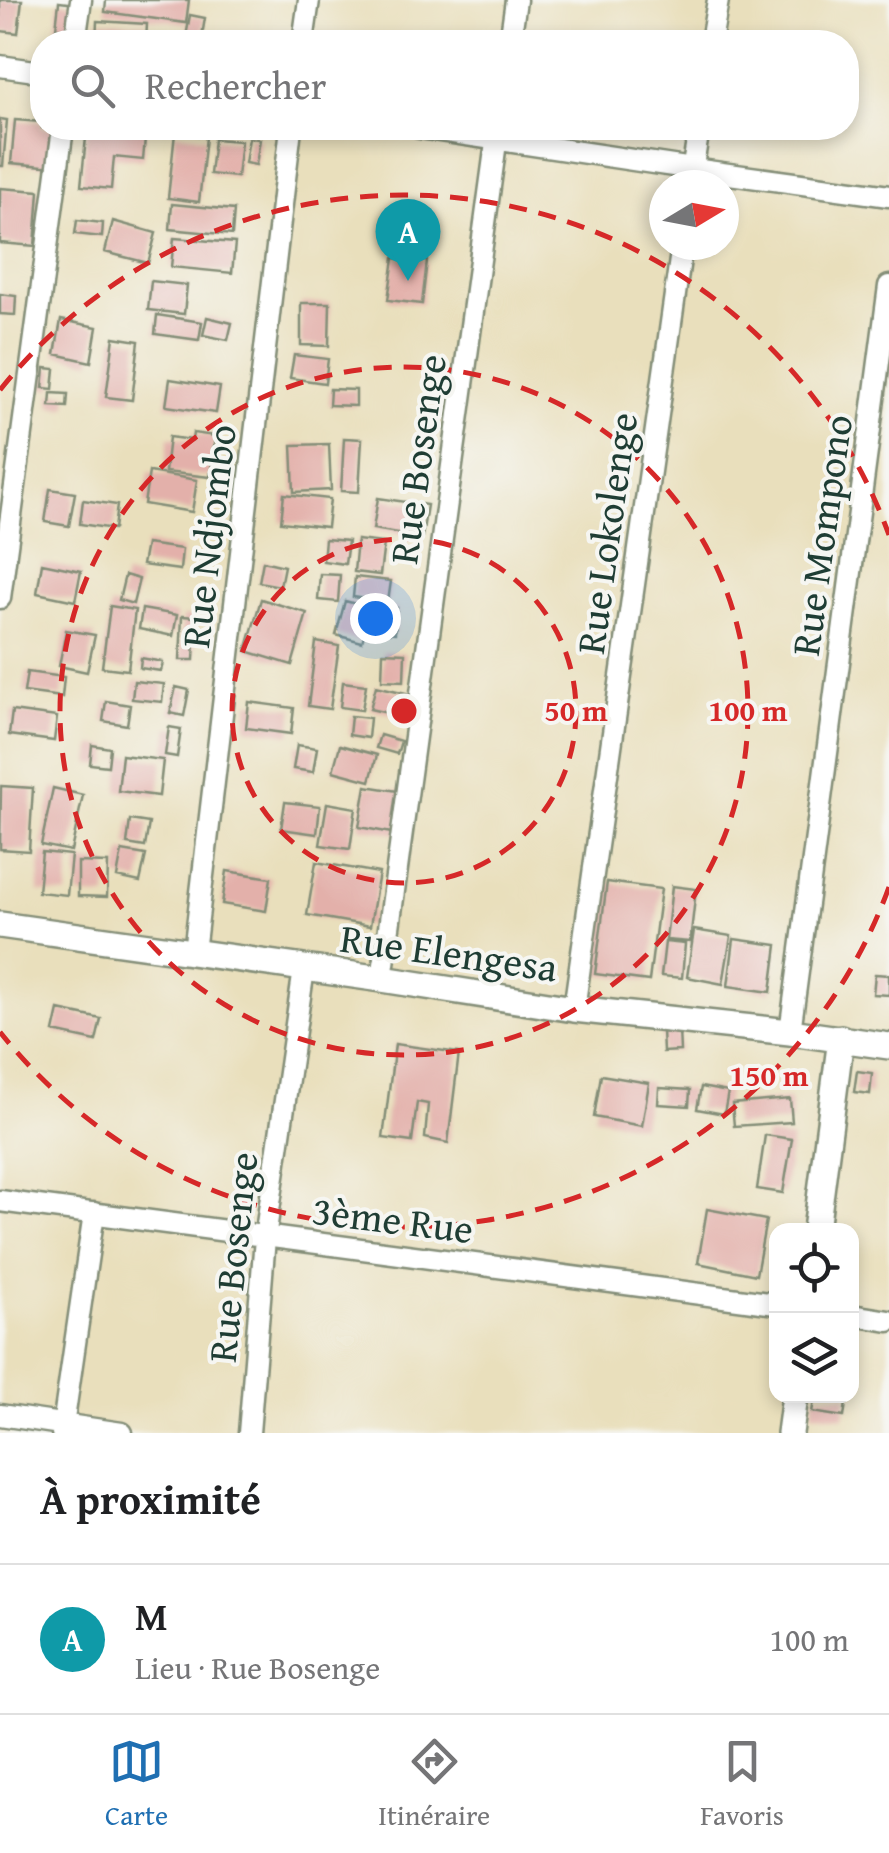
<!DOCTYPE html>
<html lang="fr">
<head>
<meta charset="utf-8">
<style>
  body { margin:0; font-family:"Gentium Book Plus",serif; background:#f2f2f2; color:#202124 }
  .controls { position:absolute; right:30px; bottom:30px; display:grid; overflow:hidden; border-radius:20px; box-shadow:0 5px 15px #0003 }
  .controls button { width:90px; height:90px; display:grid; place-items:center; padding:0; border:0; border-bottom:2px solid #e0e0e0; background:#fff; color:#202124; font:50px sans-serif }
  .compass { position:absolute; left:649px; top:170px; width:90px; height:90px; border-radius:50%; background:#fff; box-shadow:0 5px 15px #0003; rotate:80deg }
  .you { position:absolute; left:375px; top:618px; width:35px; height:35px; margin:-25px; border:8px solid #fff; border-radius:50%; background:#1a73e8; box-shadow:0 0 0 15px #1a73e833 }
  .badge { display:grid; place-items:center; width:65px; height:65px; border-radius:50%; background:#1f6fb2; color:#fff; font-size:32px; font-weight:700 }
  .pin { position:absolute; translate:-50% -82px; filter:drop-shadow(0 2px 5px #0008) }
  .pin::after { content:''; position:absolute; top:52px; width:35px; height:30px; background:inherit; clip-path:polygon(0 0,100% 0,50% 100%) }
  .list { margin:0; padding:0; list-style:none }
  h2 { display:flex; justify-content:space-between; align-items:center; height:130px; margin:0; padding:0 40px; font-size:42px }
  h2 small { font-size:32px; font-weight:400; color:#757577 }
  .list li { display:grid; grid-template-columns:65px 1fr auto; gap:30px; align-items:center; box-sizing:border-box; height:150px; padding:0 40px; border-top:2px solid #e0e0e0 }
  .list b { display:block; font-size:38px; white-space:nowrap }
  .list p { margin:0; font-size:32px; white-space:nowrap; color:#757577 }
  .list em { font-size:32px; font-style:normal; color:#757577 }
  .icon { flex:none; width:55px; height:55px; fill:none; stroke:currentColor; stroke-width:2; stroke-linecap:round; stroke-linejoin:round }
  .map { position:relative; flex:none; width:889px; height:1433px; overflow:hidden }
  .search { position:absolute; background:#fff; box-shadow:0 5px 15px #0003; left:30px; right:30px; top:30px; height:110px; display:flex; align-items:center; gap:25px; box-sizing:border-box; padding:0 35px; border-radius:40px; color:#757577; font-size:38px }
  .sheet { height:280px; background:#fff }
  nav { display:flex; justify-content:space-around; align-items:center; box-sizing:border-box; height:140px; border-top:2px solid #e0e0e0; background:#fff; font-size:28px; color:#757577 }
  nav a { display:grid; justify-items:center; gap:5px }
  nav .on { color:#1f6fb2 }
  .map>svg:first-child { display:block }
</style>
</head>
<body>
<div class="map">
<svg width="889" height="1433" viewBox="0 0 889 1433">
  <rect width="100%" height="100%" fill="#f6f6f2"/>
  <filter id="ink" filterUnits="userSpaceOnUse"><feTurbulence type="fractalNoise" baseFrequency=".01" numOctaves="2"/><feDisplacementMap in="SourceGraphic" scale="20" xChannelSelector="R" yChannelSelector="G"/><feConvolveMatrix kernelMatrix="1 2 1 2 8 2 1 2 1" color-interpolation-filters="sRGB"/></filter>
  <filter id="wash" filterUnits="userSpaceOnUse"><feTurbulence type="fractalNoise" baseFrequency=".0048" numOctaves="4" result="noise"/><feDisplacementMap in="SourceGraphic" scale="40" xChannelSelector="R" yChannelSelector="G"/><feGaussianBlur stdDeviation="2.25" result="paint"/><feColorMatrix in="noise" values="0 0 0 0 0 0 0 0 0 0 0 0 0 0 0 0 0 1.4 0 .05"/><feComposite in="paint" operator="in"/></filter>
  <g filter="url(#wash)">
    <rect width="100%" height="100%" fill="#e9dfbc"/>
    <g id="blocks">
      <!-- building -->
      <path fill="#e3b0aa" d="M0,0h22l-4,33 -18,-2z
        M106,0h83l-3,23 -81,-11z
        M59,2l18,2 -4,27 -17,-3z
        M190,15l15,3 -4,24h-16z
        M97,21l50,3 -1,18h-50z
        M0,119l7,1 -4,46h-3z
        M15,120l27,2v6h15l-3,39 -43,-4z
        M87,128h59l-3,32 -29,-3 -3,32 -30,-3z
        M175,133l31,4 -7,65 -31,-4z
        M249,138l11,1 -4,26 -11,-2z
        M214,139l27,2 -4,36 -27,-3z
        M0,188l39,3 -4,55 -35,-3z
        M172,204l62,6 -2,25 -62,-6z
        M77,220l26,3 -1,14 -27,-3z
        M113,221l43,12 -8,30 -43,-11z
        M174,238l61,5 -3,30 -61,-6z
        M394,258l33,3 -5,43 -34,-4z
        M151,281l36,4 -3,29 -36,-4z
        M0,294l16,2 -1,19 -15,-1z
        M301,303h29l-1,43 -28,-1z
        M157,315l45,7 -3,18 -44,-6z
        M207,317l25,6 -4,17 -25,-5z
        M61,320l36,7 -6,35 -36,-8z
        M114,337l25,4 -7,59 -26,-3z
        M294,355l34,4 -3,24 -35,-5z
        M45,368l10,1 -2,20 -10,-1z
        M170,379l50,8 -4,26 -50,-7z
        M330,389l26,1v16l-27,-1z
        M51,393l17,1 -1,13 -17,-1z
        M193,433l22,3 -5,41 -45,-5 4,-35 23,3z
        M344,438l18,1 -3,53 -18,-1z
        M329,444l2,46 -37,2 -2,-47z
        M149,472l48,8 -5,32 -48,-8z
        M50,489l25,4 -6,33 -24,-4z
        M284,494l46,5 -3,28 -46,-5z
        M378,498l49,7 -5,32 -49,-8z
        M83,500l34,5 -3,24 -34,-5z
        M325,539l23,2 -3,23 -22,-3z
        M357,540l27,3 -4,32 -26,-3z
        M146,544l36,5 -2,21 -38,-5z
        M263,561l21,5 -4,20 -21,-4z
        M42,563l39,8 -6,30 -38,-8z
        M320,574l20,1 -2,27 -20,-2z
        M125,575l14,4 -6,25 -14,-4z
        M355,577l36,4 -3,21 -35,-5z
        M261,599l46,14 -15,52 -46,-14z
        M345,601l26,7 -9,34 -26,-7z
        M110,606l25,4 -7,60 -26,-3z
        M381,607l16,1 -2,25 -17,-1z
        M142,609l35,6 -4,21 -34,-7z
        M182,616l14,1 -2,43h-14z
        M66,630l29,5 -8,37 -28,-6z
        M316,642l23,4 -9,63 -22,-3z
        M383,652l22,1 -1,28 -22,-1z
        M141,658l22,4 -2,9 -21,-3z
        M27,672l37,5 -2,20 -38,-5z
        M134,681l30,3 -2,18 -30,-3z
        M343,682l23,3 -4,25 -22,-3z
        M376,686l34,8 -5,23 -35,-8z
        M176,687l13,3 -5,26 -14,-3z
        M106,701l24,4 -3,20 -24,-4z
        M249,702l45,6 -3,26 -45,-6z
        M12,711l45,6 -3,24 -45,-6z
        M351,716l19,2 -2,20 -19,-3z
        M169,727l12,2 -4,28 -12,-2z
        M380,735l21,6 -4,13 -21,-6z
        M92,745l18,3 -2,18 -18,-2z
        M297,745l20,3 -4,24 -20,-3z
        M340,745l37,10 -7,26 -37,-10z
        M122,755l41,5 -4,36 -41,-5z
        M1,786l32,2 -4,63 -29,-2z
        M366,786l38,6 -7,42 -38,-7z
        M53,788l30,7 -12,56 -30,-6z
        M285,802l35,4 -3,28 -36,-5z
        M327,803l29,5 -6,41 -30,-4z
        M130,820l19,3 -4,24 -18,-3z
        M122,851l24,4 -6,27 -23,-5z
        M42,852l29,3 -4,40 -29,-3z
        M78,862l30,1 -1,34 -29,-1z
        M316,862l63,11 -9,53 -63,-11z
        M227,871l44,7 -5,33 -44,-7z
        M607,882l54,7 -12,92 -54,-7z
        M672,886l24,3 -6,53 -24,-2z
        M694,930l37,6 -8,48 -36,-7z
        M734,939l43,6 -6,47 -43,-6z
        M665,942l20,2 -3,34 -21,-2z
        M875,974l14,1v20l-16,-1z
        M59,1010l42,9 -5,22 -42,-9z
        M679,1029l1,22 -17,1 -1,-22z
        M395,1044l64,9 -11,90 -23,-5 3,-34 -11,-2 -5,40 -29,-4z
        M857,1071l15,2 -2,21 -16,-2z
        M601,1075l48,8 -7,43 -48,-9z
        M701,1087l27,5 -4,22 -27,-5z
        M659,1088l31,2 -1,16 -31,-2z
        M790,1099l2,23 -58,4 -2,-22z
        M765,1135l27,4 -9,54 -26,-4z
        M707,1209l59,11 -10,55 -58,-12z
        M815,1396h32l-3,21 -32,-5z"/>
    </g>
  </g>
  <g filter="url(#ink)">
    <use href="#blocks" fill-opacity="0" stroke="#848e78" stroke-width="2.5"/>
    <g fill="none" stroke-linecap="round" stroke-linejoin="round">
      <defs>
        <path id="minor" d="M75,42l6,-42
          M303,42l6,-42
          M510,42l6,-42
          M711,42l7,-42
          M0,66l42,6
          M419,128l274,41 196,27
          M690,185l9,-57
          M0,598l63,-470
          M194,952l97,-824
          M382,979l116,-851
          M574,1009l108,-764
          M790,1032l99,-746
          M0,1201l776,103
          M852,1315l37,6
          M0,1415l122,18
          M62,1433l32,-220
          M249,1433l16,-195 39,-269"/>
        <path id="tertiary" d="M0,925l382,54 192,30 216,23 99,14
          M816,1230l25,-192
          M790,1433l5,-37"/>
      </defs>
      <!-- minor casing -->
      <use href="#minor" stroke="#848e78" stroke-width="25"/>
      <!-- tertiary casing -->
      <use href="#tertiary" stroke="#848e78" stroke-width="30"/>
      <!-- minor -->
      <use href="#minor" stroke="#fff" stroke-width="20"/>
      <!-- tertiary -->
      <use href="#tertiary" stroke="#fff" stroke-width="25"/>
    </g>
  </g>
  <!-- distance rings -->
  <g fill="none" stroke="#d62828" stroke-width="5" stroke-dasharray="18 12">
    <circle cx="404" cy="711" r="172"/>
    <circle cx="404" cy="711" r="344"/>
    <path d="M889 887A516 516 0 0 1 0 1032M0 390A516 516 0 0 1 889 535"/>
  </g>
  <g text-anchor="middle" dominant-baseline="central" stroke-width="8" stroke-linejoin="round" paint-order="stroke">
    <!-- street labels -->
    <g font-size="40" fill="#1f3d34" stroke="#f6f6f2">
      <text transform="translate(417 459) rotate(-82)">Rue Bosenge</text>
      <text transform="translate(606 533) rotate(-82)">Rue Lokolenge</text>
      <text transform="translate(821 535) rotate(-82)">Rue Mompono</text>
      <text transform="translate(208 536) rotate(-83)">Rue Ndjombo</text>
      <text transform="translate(449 952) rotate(8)">Rue Elengesa</text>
      <text transform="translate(393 1219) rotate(7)">3ème Rue</text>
      <text transform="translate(232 1257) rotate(-84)">Rue Bosenge</text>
    </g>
  </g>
  <circle cx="404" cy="711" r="15" fill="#d62828" stroke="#f6f6f2" stroke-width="5"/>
  <g font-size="30" text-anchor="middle" font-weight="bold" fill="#d62828" stroke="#f6f6f2" stroke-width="8" stroke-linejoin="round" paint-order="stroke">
    <text x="576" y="721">50 m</text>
    <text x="748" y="721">100 m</text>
    <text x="769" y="1086">150 m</text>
  </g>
</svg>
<div class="controls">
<button><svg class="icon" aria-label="locate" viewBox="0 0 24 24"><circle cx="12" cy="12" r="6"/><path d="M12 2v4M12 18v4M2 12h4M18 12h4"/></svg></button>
<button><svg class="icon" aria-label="layers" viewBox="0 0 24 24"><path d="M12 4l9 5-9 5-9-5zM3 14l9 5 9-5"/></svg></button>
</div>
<svg class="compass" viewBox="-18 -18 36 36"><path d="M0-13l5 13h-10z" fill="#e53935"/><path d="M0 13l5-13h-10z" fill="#757577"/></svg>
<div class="you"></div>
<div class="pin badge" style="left:408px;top:281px;background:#0f9aa8">A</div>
<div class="search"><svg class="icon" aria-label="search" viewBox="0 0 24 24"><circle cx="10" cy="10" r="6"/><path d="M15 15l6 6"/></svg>Rechercher</div>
</div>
<section class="sheet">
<h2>À proximité<small></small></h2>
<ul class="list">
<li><span class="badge" style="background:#0f9aa8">A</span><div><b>M</b><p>Lieu · Rue Bosenge</p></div><em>100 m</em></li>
</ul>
</section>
<nav>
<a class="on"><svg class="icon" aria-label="map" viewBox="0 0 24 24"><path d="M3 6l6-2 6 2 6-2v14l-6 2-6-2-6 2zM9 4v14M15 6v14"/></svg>Carte</a>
<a><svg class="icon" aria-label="directions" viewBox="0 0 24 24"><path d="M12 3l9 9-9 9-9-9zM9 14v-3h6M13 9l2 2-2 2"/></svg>Itinéraire</a>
<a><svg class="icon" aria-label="saved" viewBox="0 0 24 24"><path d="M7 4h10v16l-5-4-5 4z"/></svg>Favoris</a>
</nav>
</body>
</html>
